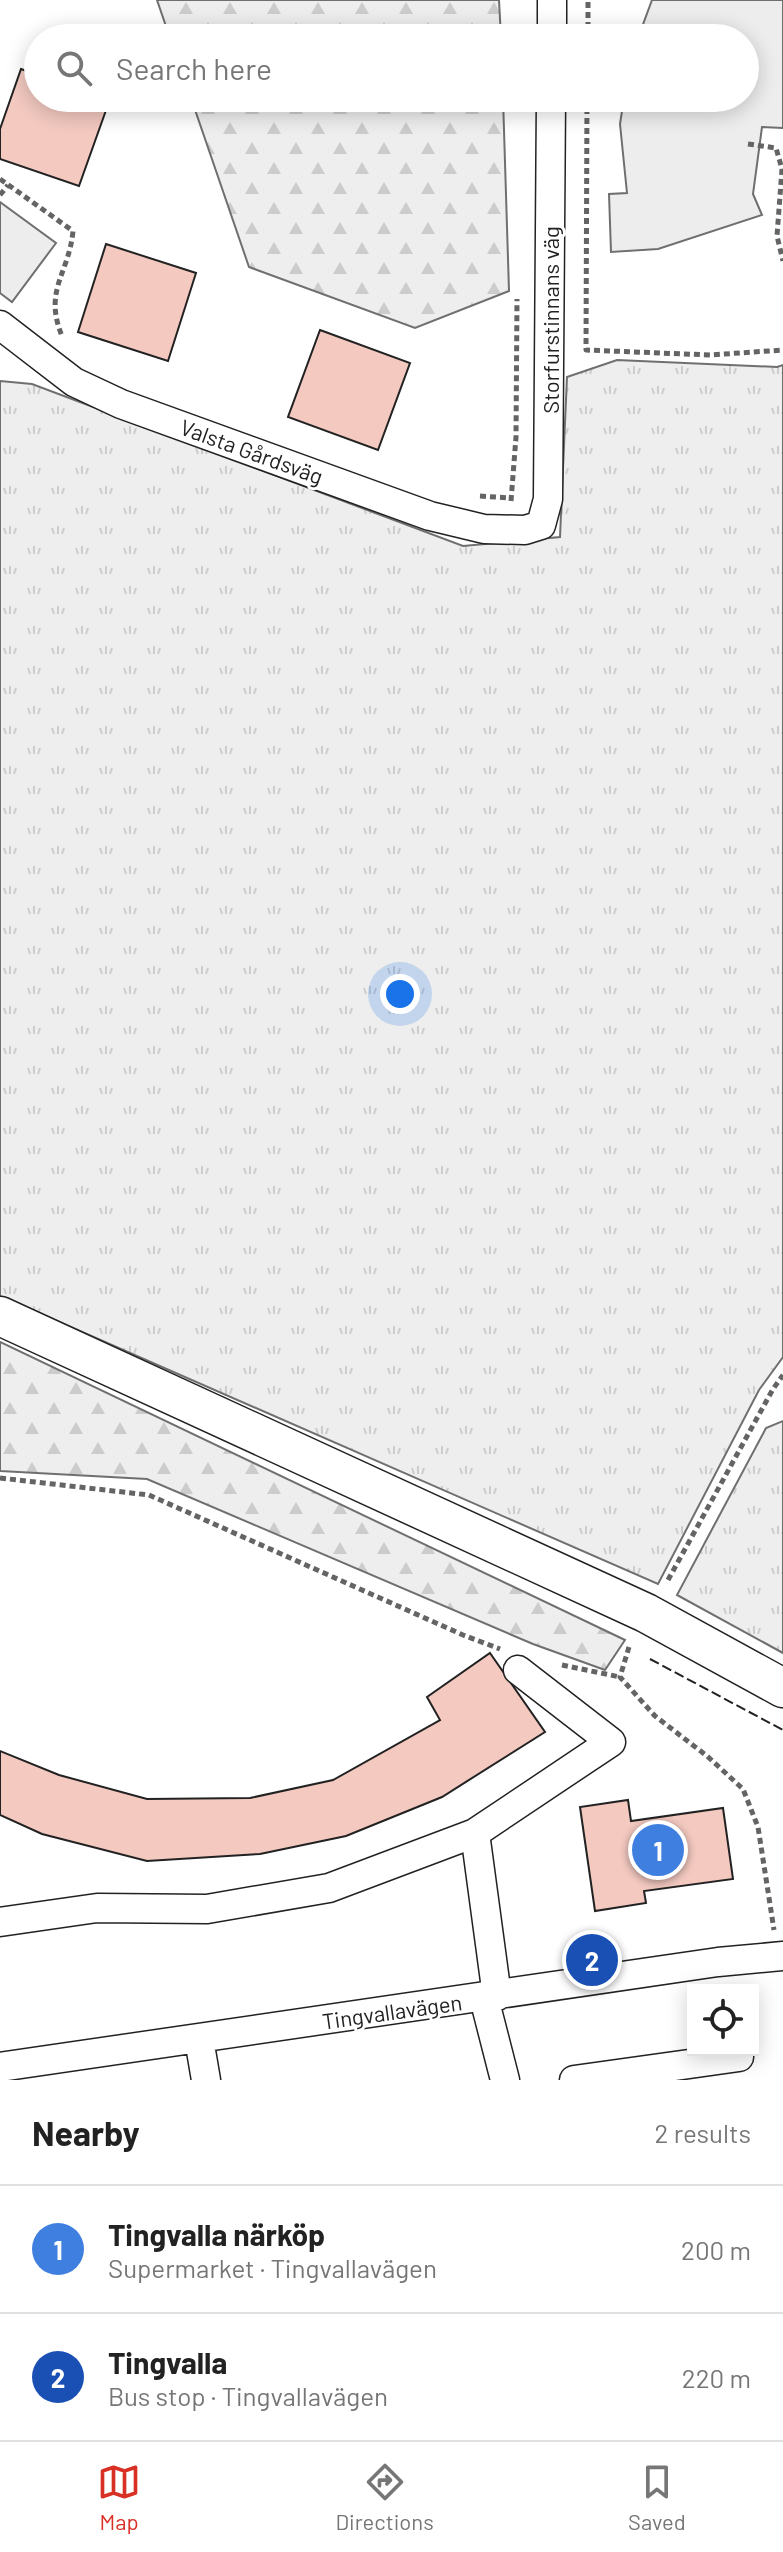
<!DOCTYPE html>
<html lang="en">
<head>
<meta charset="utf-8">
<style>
  body { margin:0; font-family:Barlow,sans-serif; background:#f2f2f2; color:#222 }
  .controls { position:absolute; right:24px; bottom:24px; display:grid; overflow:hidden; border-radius:0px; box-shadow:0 4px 20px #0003 }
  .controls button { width:72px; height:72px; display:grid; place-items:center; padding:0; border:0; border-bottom:2px solid #e0e0e0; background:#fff; color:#222; font:40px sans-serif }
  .you { position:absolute; left:400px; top:994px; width:28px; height:28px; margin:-20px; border:6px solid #fff; border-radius:50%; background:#1a73e8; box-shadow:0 0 0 12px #1a73e833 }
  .badge { display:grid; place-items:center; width:52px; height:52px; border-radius:50%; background:#d93025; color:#fff; font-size:26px; font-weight:700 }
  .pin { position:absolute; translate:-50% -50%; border:4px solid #fff; box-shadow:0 2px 8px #0006 }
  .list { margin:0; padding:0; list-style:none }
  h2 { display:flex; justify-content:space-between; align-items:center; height:104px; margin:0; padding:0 32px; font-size:34px }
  h2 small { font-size:26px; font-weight:400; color:#767676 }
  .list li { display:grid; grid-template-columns:52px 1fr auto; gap:24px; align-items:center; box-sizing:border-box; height:128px; padding:0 32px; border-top:2px solid #e0e0e0 }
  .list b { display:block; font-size:30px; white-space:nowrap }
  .list p { margin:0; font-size:26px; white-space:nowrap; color:#767676 }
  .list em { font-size:26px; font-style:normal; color:#767676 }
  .icon { flex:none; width:44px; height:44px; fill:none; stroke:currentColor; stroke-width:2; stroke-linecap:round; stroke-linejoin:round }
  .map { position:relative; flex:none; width:783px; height:2080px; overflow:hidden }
  .search { position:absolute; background:#fff; box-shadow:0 4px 20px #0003; left:24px; right:24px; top:24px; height:88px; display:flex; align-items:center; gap:20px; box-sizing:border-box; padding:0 28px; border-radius:44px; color:#767676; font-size:30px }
  .sheet { height:360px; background:#fff }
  nav { display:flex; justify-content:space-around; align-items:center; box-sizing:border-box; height:112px; border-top:2px solid #e0e0e0; background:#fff; font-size:22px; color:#767676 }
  nav a { display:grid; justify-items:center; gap:4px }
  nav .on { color:#d93025 }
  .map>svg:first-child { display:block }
</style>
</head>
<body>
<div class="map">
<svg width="783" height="2080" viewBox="0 0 783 2080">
  <defs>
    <pattern id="grass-tufts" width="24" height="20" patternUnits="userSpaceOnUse" patternTransform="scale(2)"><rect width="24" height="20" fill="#eee"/><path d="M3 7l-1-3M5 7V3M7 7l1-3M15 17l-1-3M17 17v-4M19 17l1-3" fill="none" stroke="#ccc"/></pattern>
    <pattern id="forest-firs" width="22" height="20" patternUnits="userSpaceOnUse" patternTransform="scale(2)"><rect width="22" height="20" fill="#eee"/><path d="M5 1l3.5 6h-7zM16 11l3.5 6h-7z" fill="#ccc"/></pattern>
  </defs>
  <rect width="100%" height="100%" fill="#fff"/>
  <!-- grass -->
  <path fill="url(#grass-tufts)" stroke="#6f6f6f" stroke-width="2" d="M617,360l160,7 6,-2v992l-24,33 -101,194 -658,-288v-915l32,3 431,162 97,-9 7,-160z
    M783,1421v232l-106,-58 89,-167z"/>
  <!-- forest -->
  <path fill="url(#forest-firs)" stroke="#6f6f6f" stroke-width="2" d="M157,0h342l2,38h-331z
    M191,98h312l6,193 -94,37 -166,-61z
    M0,1342l625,298 -20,30 -72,-26 -386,-165 -147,-8z"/>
  <!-- parking -->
  <path fill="#ededed" stroke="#6f6f6f" stroke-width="2" d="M652,0h131v128l-21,-1 -9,67 9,21 -104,34 -47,3 -2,-58 18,-1 -7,-69 4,-26h121v-60h-107z
    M0,202l56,41 -44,59 -12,-9z"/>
  <!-- building -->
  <path fill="#f3c9c0" stroke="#222" stroke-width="2" d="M21,69l17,6v23l72,1 -31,87 -79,-27v-30z
    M106,244l90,29 -28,88 -90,-29z
    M320,330l90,33 -32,87 -90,-33z
    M490,1653l55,79 -103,65 -96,39 -86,18 -113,7 -105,-27 -42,-19v-64l59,24 88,24 103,-1 83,-18 107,-60 -13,-23z
    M628,1800l3,21 92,-13 10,71 -89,12 2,12 -51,8 -15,-104z"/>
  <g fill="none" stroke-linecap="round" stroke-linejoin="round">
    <defs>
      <path id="street" d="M552,38v-38
        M0,325l74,57 47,22 309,112 54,13 41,1 16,-5 7,-26 3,-401
        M475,1833l136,-91 -93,-72
        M0,1922l97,-14 110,1 122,-21 146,-55 22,163
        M484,1998l21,82
        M199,2039l7,41
        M0,2067l718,-105 65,-6
        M574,2080l165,-23"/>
      <path id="secondary" d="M0,1316l646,297 137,75"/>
    </defs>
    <!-- street casing -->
    <use href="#street" stroke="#222" stroke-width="31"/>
    <!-- secondary casing -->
    <use href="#secondary" stroke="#222" stroke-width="41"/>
    <!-- path -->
    <path stroke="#646464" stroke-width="5" stroke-dasharray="6 4" stroke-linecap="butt" d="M588,38v-38
      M587,98l-1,252 124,5 73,-5
      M748,144l28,4 6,21 -5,67 6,25
      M0,179l73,52c-4,43 -30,59 -11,105
      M0,195l8,-10
      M480,496l31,2
      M511,501l5,-64 1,-138
      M0,1478l149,17 314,140 37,14
      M668,1580l105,-191 10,-14
      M629,1647l-9,30 35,39 52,40 36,33 15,38 16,103
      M562,1665l58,12"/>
    <!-- street -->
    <use href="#street" stroke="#fff" stroke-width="28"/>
    <!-- secondary -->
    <use href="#secondary" stroke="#fff" stroke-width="38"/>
    <!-- fence -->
    <path stroke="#222" stroke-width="2" stroke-dasharray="10 4" stroke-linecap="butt" d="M650,1659l133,71"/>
  </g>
  <g text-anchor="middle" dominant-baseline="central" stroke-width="6" stroke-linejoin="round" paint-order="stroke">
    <!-- street labels -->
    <g font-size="22" fill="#222" stroke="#fff">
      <text transform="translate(550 320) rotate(-90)">Storfurstinnans väg</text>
      <text transform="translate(252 451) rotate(20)">Valsta Gårdsväg</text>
      <text transform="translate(392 2011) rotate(-8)">Tingvallavägen</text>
    </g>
  </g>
</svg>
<div class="controls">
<button><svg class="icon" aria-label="locate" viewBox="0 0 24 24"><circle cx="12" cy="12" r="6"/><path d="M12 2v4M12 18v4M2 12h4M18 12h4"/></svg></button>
</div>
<div class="you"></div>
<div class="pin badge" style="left:658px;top:1850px;background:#3f7fe0">1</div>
<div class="pin badge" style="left:592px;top:1960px;background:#1a4fb4">2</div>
<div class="search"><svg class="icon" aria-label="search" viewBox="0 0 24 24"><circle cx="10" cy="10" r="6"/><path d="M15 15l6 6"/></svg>Search here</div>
</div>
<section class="sheet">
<h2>Nearby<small>2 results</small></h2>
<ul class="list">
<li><span class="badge" style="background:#3f7fe0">1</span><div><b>Tingvalla närköp</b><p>Supermarket · Tingvallavägen</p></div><em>200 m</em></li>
<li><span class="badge" style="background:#1a4fb4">2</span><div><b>Tingvalla</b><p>Bus stop · Tingvallavägen</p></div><em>220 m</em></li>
</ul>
</section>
<nav>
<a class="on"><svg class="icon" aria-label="map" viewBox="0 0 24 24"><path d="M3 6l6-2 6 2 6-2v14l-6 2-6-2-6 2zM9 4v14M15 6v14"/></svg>Map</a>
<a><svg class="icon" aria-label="directions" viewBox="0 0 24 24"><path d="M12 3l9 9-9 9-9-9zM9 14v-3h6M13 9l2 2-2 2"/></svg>Directions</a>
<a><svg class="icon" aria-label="saved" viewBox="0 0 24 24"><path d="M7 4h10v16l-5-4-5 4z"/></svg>Saved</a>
</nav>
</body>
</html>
